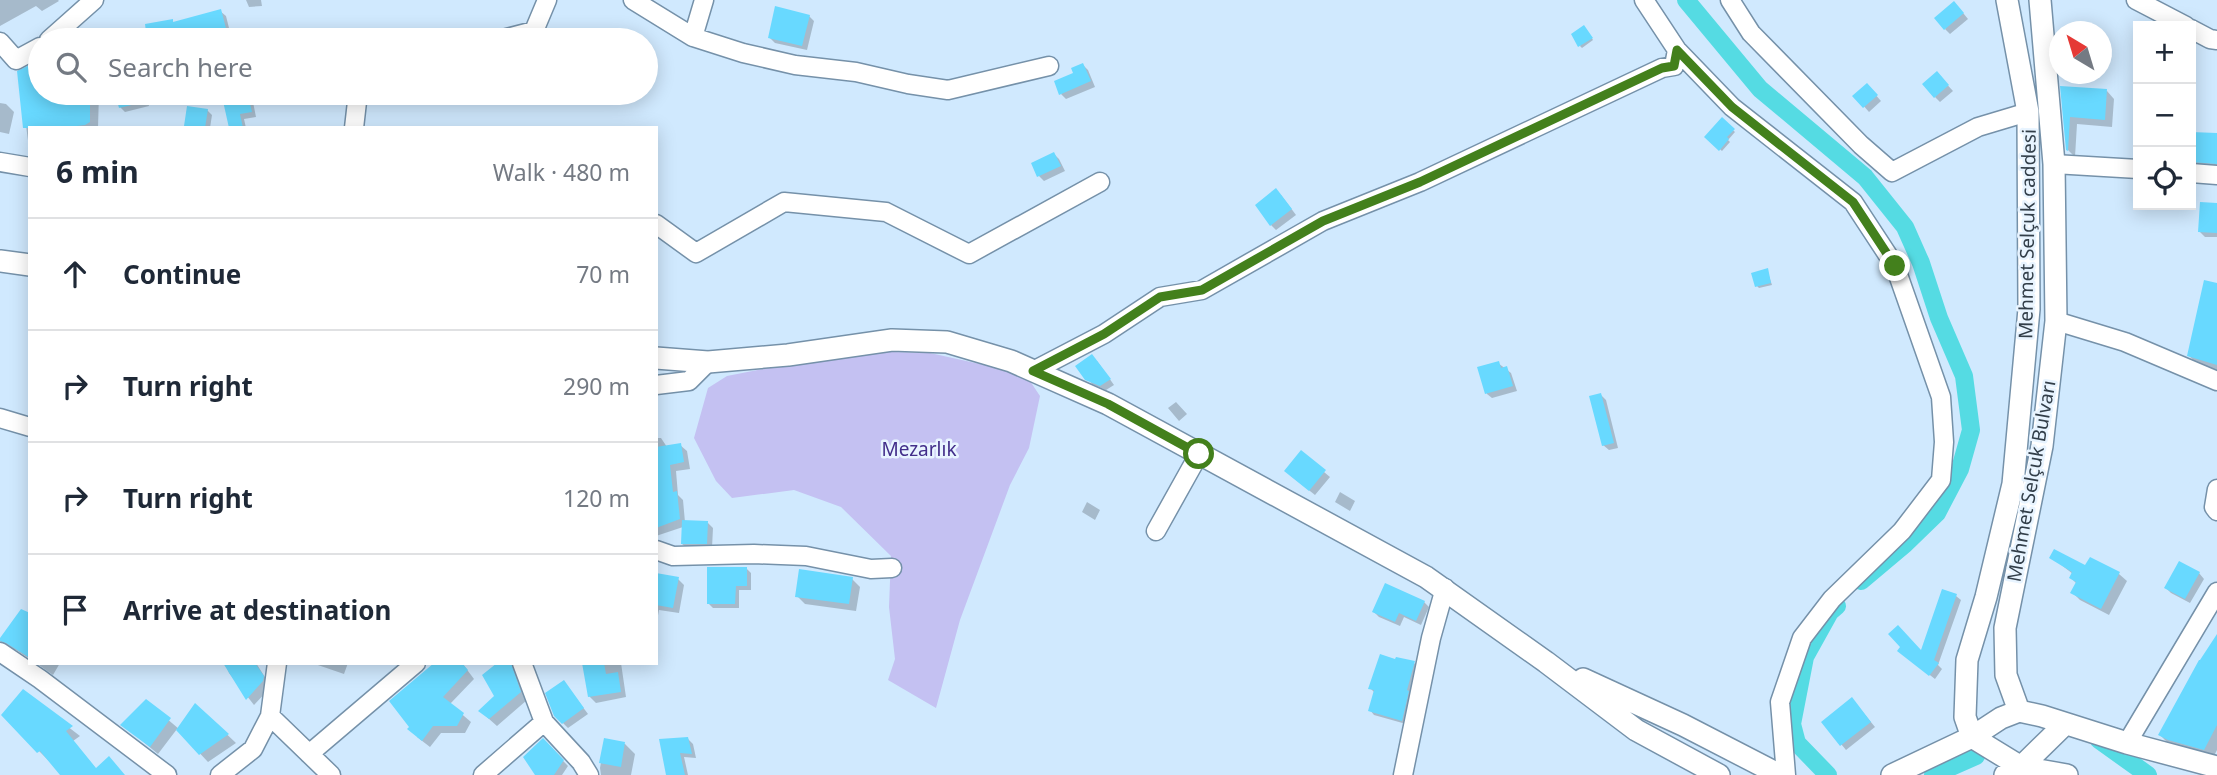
<!DOCTYPE html>
<html lang="en">
<head>
<meta charset="utf-8">
<style>
  body { margin:0; font-family:"Noto Sans",sans-serif; background:#f2f2f3; color:#1f2937 }
  .controls { position:absolute; right:21px; top:21px; display:grid; overflow:hidden; border-radius:0px; box-shadow:0 4px 18px #0003 }
  .controls button { width:63px; height:63px; display:grid; place-items:center; padding:0; border:0; border-bottom:2px solid #e0e1e3; background:#fff; color:#1f2937; font:35px sans-serif }
  .compass { position:absolute; left:2049px; top:21px; width:63px; height:63px; border-radius:50%; background:#fff; box-shadow:0 4px 18px #0003; rotate:322deg }
  .stop { position:absolute; width:21px; height:21px; margin:-16px; border:5px solid #43801c; border-radius:50%; background:#fff }
  .stop.end { background:#43801c; border-color:#fff; box-shadow:0 2px 7px #0008 }
  .list { margin:0; padding:0; list-style:none }
  h2 { display:flex; justify-content:space-between; align-items:center; height:91px; margin:0; padding:0 28px; font-size:30px }
  h2 small { font-size:23px; font-weight:400; color:#747a83 }
  .list li { display:grid; grid-template-columns:46px 1fr auto; gap:21px; align-items:center; box-sizing:border-box; height:112px; padding:0 28px; border-top:2px solid #e0e1e3 }
  .list b { display:block; font-size:26px; white-space:nowrap }
  .list em { font-size:23px; font-style:normal; color:#747a83 }
  .icon { flex:none; width:38px; height:38px; fill:none; stroke:currentColor; stroke-width:2; stroke-linecap:round; stroke-linejoin:round }
  .map { position:relative; flex:none; width:2217px; height:775px; overflow:hidden }
  .search { position:absolute; background:#fff; box-shadow:0 4px 18px #0003; left:28px; top:28px; width:630px; height:77px; display:flex; align-items:center; gap:18px; box-sizing:border-box; padding:0 24px; border-radius:38px; color:#747a83; font-size:26px }
  .panel { position:absolute; background:#fff; box-shadow:0 4px 18px #0003; left:28px; top:126px; width:630px; height:539px; border-radius:0px }
  .map>svg:first-child { display:block }
</style>
</head>
<body>
<div class="map">
<svg width="2217" height="775" viewBox="0 0 2217 775">
  <rect width="100%" height="100%" fill="#d0e9fe"/>
  <!-- green -->
  <path fill="#c4c1f2" d="M856,351l74,2 77,17 23,11 10,15 -11,52 -19,37 -50,135 -24,88 -48,-28 7,-21 -6,-52 2,-51 -50,-49 -47,-17 -62,8 -16,-17 -22,-43 14,-50 19,-12z"/>
  <!-- shadow -->
  <path fill="#0003" d="M0,0h58l1,1 -17,10 -6,-5 -36,20z
    M246,0h15l1,6 -13,1z
    M1959,8l9,11 -18,15 -5,-5z
    M220,11l6,5 6,24h-83l-2,-15 25,-4 3,2z
    M809,16l5,5 -7,29 -32,-7 -6,-6z
    M1586,29l7,11 -11,8 -2,-2z
    M74,35l5,5h-11z
    M40,62v31h59l-1,35h-68v28l-11,-84z
    M1083,65l5,5 7,17 -29,12 -5,-5z
    M1942,79l11,12 -13,11 -5,-5z
    M1867,85l14,16 -12,11 -14,-16z
    M2062,88l45,3 7,8 -2,28 -35,-3 -2,33 -7,-7z
    M117,93h29l3,13 -24,6 -5,-5z
    M248,97l5,5 3,15 -12,2 2,9h-15z
    M0,103l6,1 8,8 -5,22 -9,-2z
    M207,110l5,5 -2,13h-22l-2,-2z
    M1722,120l13,12 -7,8 2,2 -8,9 -15,-14z
    M2191,134h26v36l-16,-2 -10,-9z
    M1054,154l5,5 6,12 -21,10 -5,-5 -6,-12z
    M1281,195l15,20 -20,15 -5,-5z
    M2217,204v33h-12l-5,-5z
    M1767,270l5,15 -13,3 -2,-2z
    M2217,285v88l-17,-7 -11,-10z
    M1097,361l17,24 -8,5 -14,-6 -5,-6z
    M1498,363l13,10 6,18 -25,7 -5,-4 -8,-25z
    M1601,395l5,5 12,48 -9,2 -6,-5z
    M1176,402l11,12 -8,7 -11,-13z
    M656,438h5l6,9 13,-2 7,6 3,18 -14,2 2,24 5,5 2,22 23,1 5,5 -1,20 -24,1 -6,-5 1,-17 -27,9z
    M1301,453l29,24 -15,18 -24,-19z
    M1340,492l15,9 -5,10 -15,-9z
    M1087,502l13,8 -5,10 -13,-8z
    M2051,557l35,10 5,-8 28,15 8,7 -18,34 -29,-15 -7,-7 4,-9 -6,-6 2,-4z
    M746,568l5,5v17h-12v18h-26l-5,-5z
    M2199,573l5,6 -14,24 -19,-10 -5,-5z
    M656,575l22,4 6,6 -5,28 -20,-3 -3,16z
    M852,579l8,8 -4,24 -51,-7 -8,-8z
    M1956,596l5,4 -23,65 4,4 -7,10 -31,-24 18,-2z
    M1424,602l5,5 -8,18 -17,-8 -4,9 -21,-9 -5,-5z
    M22,611l8,4v44l-14,-9 -8,-1 -8,-8z
    M2217,639v111l-4,8 -44,-14 -9,-9z
    M1397,661l17,2 4,4 -8,28 2,2 -6,27 -32,-9 -4,-5 4,-18 -4,-4z
    M36,663h24l-7,12z
    M225,663h31l14,22v3l-16,17 -25,-32z
    M312,663h36l-4,11z
    M462,663l12,16 -24,25 21,18 -6,11h-24l-11,14 -13,-10z
    M500,663h18l9,37 -30,26 -17,-15 16,-15z
    M584,663h37l5,34 -30,6 -7,-7z
    M564,682l24,32 -20,14 -13,-13z
    M23,692l57,44 -7,5 24,29 27,5h-61l-60,-60z
    M146,701l33,28 17,-24 40,38 -28,19 -31,-33 -19,25 -35,-29z
    M1857,705l18,22 -29,23 -23,-28z
    M688,739l5,5 3,14 -12,-1 4,18h-20l-7,-35z
    M543,740l25,26 -6,9h-24z
    M605,740l20,4 10,10 -4,21h-30l-1,-7z"/>
  <g fill="none" stroke-linecap="round" stroke-linejoin="round">
    <!-- canal -->
    <path stroke="#55dbe3" stroke-width="18" d="M1686,0l74,89 105,88 40,50 16,36 18,55 25,58 7,54 -11,39 -23,44 -32,31 -44,37
      M2099,740l49,35
      M1828,775l-31,-32 -5,-19 13,-67 25,-45 7,-6
      M1933,775l43,-19"/>
  </g>
  <!-- building -->
  <path fill="#68d9ff" d="M1954,1l10,12 -20,17 -10,-12z
    M775,6l35,9 -8,31 -34,-8z
    M221,9l8,31h-82l-2,-16 28,-5v3z
    M1584,25l9,13 -15,9 -7,-13z
    M40,60v33h50v29l-5,3 -25,3h-37l-6,-57z
    M1083,63l8,18 -32,14 -5,-14 19,-8 -2,-5z
    M1937,71l12,14 -15,13 -12,-14z
    M1867,83l11,12 -15,13 -11,-12z
    M2060,86l47,3 -2,31 -35,-3 -2,34 -2,-1z
    M115,93h45l1,5 -42,10z
    M248,95l4,17 -12,2 3,14h-14l-6,-27z
    M187,106l21,3 -3,19 -21,-2z
    M1722,117l13,12 -8,8 2,2 -10,12 -15,-14z
    M2191,132l26,1v31l-26,-2z
    M1054,152l7,14 -24,11 -6,-14z
    M1276,188l16,21 -22,17 -15,-21z
    M2200,202l17,1v30l-19,-1z
    M1768,268l3,15 -16,4 -4,-14z
    M2204,280l13,3v82l-30,-9z
    M1092,354l19,25 -11,7 -15,-6 -10,-14z
    M1499,361l2,7 6,-2 6,20 -28,8 -8,-27z
    M1601,393l13,50 -12,3 -13,-50z
    M681,443l3,19 -14,3 3,27 4,-1 3,28 -24,9v-81z
    M1301,450l25,20 -17,21 -25,-20z
    M682,520l26,1 -1,23h-26z
    M2054,549l31,16 5,-8 30,15 -19,37 -31,-16 6,-11 -7,-4 3,-6 -23,-14z
    M2179,561l21,11 -15,27 -21,-11z
    M707,567h40v19h-11l-1,18h-28z
    M799,569l54,8 -4,27 -54,-7z
    M656,573l23,4 -6,31 -17,-3z
    M1385,583l40,18 -9,20 -17,-8 -4,9 -23,-10z
    M1942,589l15,5 -23,66 5,3 -10,13 -32,-25 3,-4 -12,-13 10,-9 23,25z
    M21,609l9,4v45l-24,-15 -6,-2v-3z
    M2217,634v91l-13,25 -36,-10 -10,-5 41,-75h1z
    M1380,654l15,5 1,-2 19,4 -8,29 2,1 -7,30 -34,-10 6,-21 -6,-1z
    M223,663h32l9,13 -1,5 -17,19z
    M434,663h28l6,7 -25,27 21,16 -7,13h-24l-11,15 -15,-12 2,-2 -20,-26z
    M497,663h14l10,29 -32,27 -11,-8 16,-15 -12,-21z
    M582,663h22l2,11 12,-2 3,20 -33,5z
    M564,680l20,28 -22,16 -8,-8 -9,-23z
    M23,689l50,37 -7,5 30,37 13,-12 16,19h-65l-20,-24 -3,2 -36,-38z
    M1852,697l19,25 -31,24 -19,-24z
    M146,699l25,19 -21,29 -30,-22z
    M195,703l34,31 -30,21 -23,-25z
    M688,737l4,17 -12,-1 5,22h-19l-7,-36z
    M543,738l21,22 -10,15h-19l-12,-18z
    M604,738l21,4 -4,25 -22,-4z"/>
  <g fill="none" stroke-linecap="round" stroke-linejoin="round">
    <defs>
      <path id="minor" d="M633,0l60,37 50,16 52,12 61,7 52,12 40,6 101,-24
        M1644,0l33,50 55,57 121,95 42,64 46,131 3,45 -3,38 -39,51 -70,68 -30,39 -22,64 6,73
        M1730,0l21,33 110,112 31,27 86,-45 50,-15
        M2136,0l50,26
        M2191,29l19,10 7,1
        M693,37l11,-37
        M49,40l45,-40
        M499,40l35,-9 13,-31
        M0,42l16,18 24,-13
        M354,128l4,-35
        M0,162l30,5
        M2054,164l84,5
        M2191,173l26,2
        M656,224l40,29 88,-51 102,10 83,42 131,-72
        M2056,321l69,21 92,39
        M1033,371l71,-37 56,-37 42,-7 121,-69 97,-39 242,-114 12,-2 3,-16
        M656,385l33,-4 19,-19
        M0,418l30,9
        M2217,489l-3,18 3,4
        M1156,531l43,-77
        M656,550l17,6 81,-2 52,2 65,13 21,-1
        M0,652l40,27 127,96
        M522,663l22,59 37,40 8,13
        M270,716l61,59
        M2127,743l90,-151
        M309,754l107,-91
        M220,775l33,-26 17,-33 7,-53
        M483,775l61,-53
        M1403,775l28,-137 14,-50"/>
      <path id="major" d="M2007,0l21,112 1,197 -16,175 -27,113 -19,63 -2,57 7,20 49,30 46,8
        M2040,0l14,164 2,157 -14,125 -37,182 1,47 13,36 23,5 85,27 90,24
        M0,261l30,4
        M656,358l52,4 80,-7 104,-15 55,2 64,19 97,43 318,173 120,85 90,68 83,45
        M1583,679l100,46 97,50
        M1892,775l80,-38 29,-19 18,-7
        M2005,775l16,-8 43,-42"/>
    </defs>
    <!-- minor casing -->
    <use href="#minor" stroke="#7591a9" stroke-width="21"/>
    <!-- major casing -->
    <use href="#major" stroke="#7591a9" stroke-width="24"/>
    <!-- minor -->
    <use href="#minor" stroke="#fff" stroke-width="18"/>
    <!-- major -->
    <use href="#major" stroke="#fff" stroke-width="21"/>
  </g>
  <g fill="none" stroke-linecap="round" stroke-linejoin="round">
    <!-- route -->
    <path stroke="#43801c" stroke-width="9" d="M1199,454l-91,-50 -75,-33 71,-37 56,-37 42,-7 121,-69 97,-39 242,-114 12,-2 3,-16 55,57 121,95 42,64"/>
  </g>
  <g text-anchor="middle" dominant-baseline="central" stroke-width="5" stroke-linejoin="round" paint-order="stroke">
    <!-- street labels -->
    <g font-size="19" fill="#323e49" stroke="#e8f4ff">
      <text transform="translate(2027 234) rotate(-89)">Mehmet Selçuk caddesi</text>
      <text transform="translate(2031 481) rotate(-80)">Mehmet Selçuk Bulvarı</text>
    </g>
    <!-- park labels -->
    <g font-size="19" fill="#422e8a" stroke="#e8f4ff">
      <text x="919" y="449">Mezarlık</text>
    </g>
  </g>
</svg>
<div class="controls">
<button>+</button>
<button>−</button>
<button><svg class="icon" aria-label="locate" viewBox="0 0 24 24"><circle cx="12" cy="12" r="6"/><path d="M12 2v4M12 18v4M2 12h4M18 12h4"/></svg></button>
</div>
<svg class="compass" viewBox="-18 -18 36 36"><path d="M0-13l5 13h-10z" fill="#e53935"/><path d="M0 13l5-13h-10z" fill="#747a83"/></svg>
<div class="stop" style="left:1199px;top:454px"></div>
<div class="stop end" style="left:1895px;top:266px"></div>
<div class="search"><svg class="icon" aria-label="search" viewBox="0 0 24 24"><circle cx="10" cy="10" r="6"/><path d="M15 15l6 6"/></svg>Search here</div>
<section class="panel">
<h2>6 min<small>Walk · 480 m</small></h2>
<ul class="list">
<li><svg class="icon" aria-label="ahead" viewBox="0 0 24 24"><path d="M12 20V5M6 11l6-6 6 6"/></svg><div><b>Continue</b></div><em>70 m</em></li>
<li><svg class="icon" aria-label="right" viewBox="0 0 24 24"><path d="M7 20v-9h11M14 6l5 5-5 5"/></svg><div><b>Turn right</b></div><em>290 m</em></li>
<li><svg class="icon" aria-label="right" viewBox="0 0 24 24"><path d="M7 20v-9h11M14 6l5 5-5 5"/></svg><div><b>Turn right</b></div><em>120 m</em></li>
<li><svg class="icon" aria-label="arrive" viewBox="0 0 24 24"><path d="M6 21V4h12l-3 4 3 4H6"/></svg><div><b>Arrive at destination</b></div></li>
</ul>
</section>
</div>
</body>
</html>
